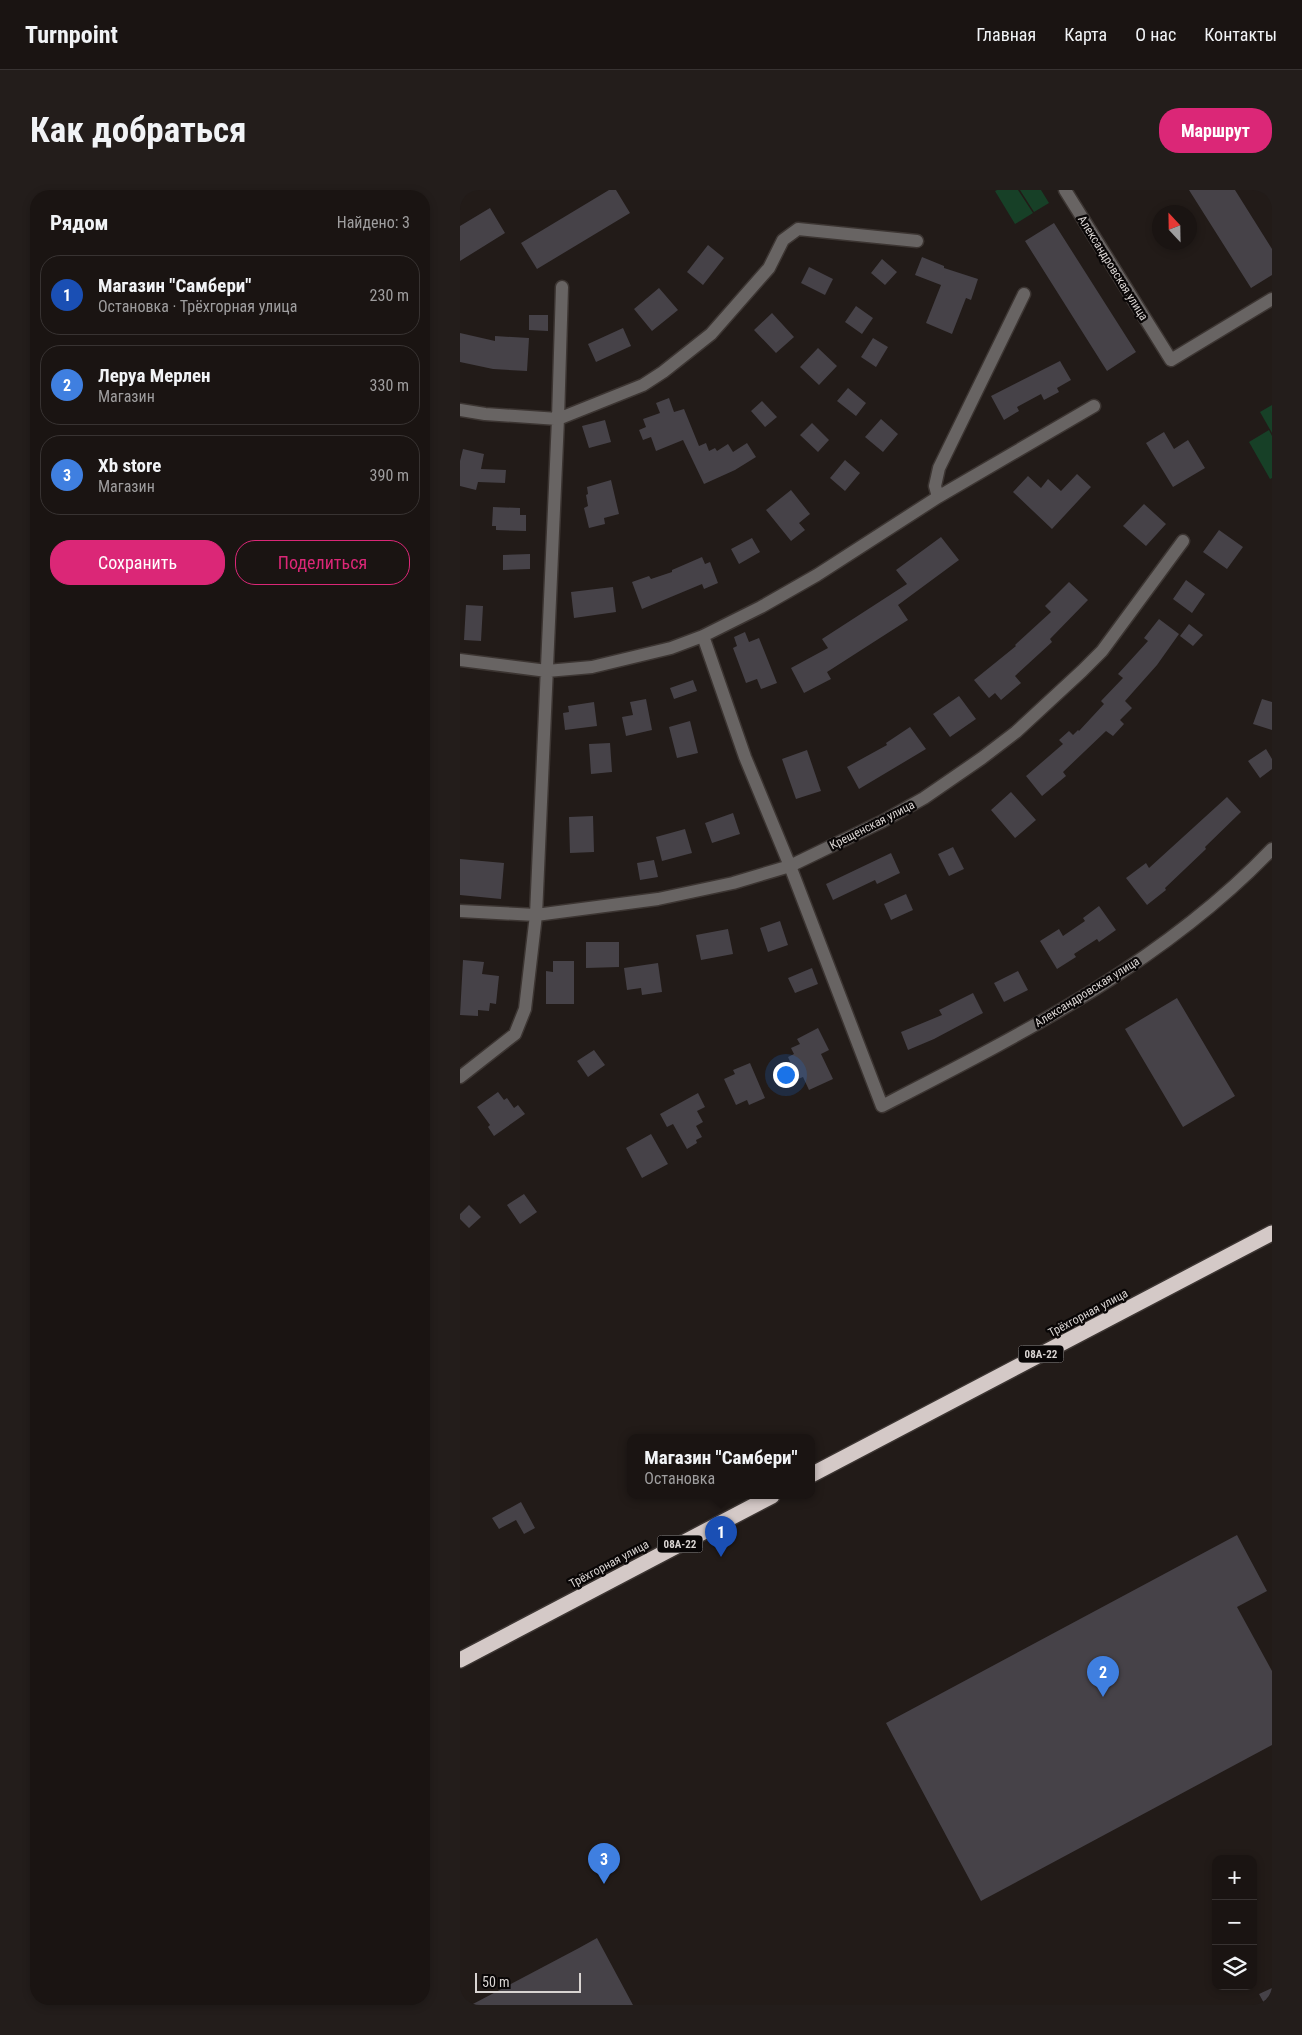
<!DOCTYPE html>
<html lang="ru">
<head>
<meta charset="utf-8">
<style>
  body { margin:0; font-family:"Roboto Condensed",sans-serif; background:#231d1b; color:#f1f3f6 }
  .controls { position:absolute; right:15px; bottom:15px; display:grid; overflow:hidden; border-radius:10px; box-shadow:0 2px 8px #0003 }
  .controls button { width:45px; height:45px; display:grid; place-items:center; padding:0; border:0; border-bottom:1px solid #383332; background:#1a1412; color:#f1f3f6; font:25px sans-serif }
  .compass { position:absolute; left:692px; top:15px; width:45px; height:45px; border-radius:50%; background:#1a1412; box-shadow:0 2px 8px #0003; rotate:338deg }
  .scale { position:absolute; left:15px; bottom:12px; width:106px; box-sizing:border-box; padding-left:5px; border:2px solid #d9d4d2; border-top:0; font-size:14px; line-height:18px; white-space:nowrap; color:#d9d4d2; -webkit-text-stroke:4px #090606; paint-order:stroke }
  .you { position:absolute; left:325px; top:884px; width:18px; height:18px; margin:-12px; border:4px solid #fff; border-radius:50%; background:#1a73e8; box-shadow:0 0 0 8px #1a73e833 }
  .badge { display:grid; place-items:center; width:32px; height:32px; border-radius:50%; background:#db2777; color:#fff; font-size:16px; font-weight:700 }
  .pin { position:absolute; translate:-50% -41px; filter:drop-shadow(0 1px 2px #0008) }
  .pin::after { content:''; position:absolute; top:26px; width:18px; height:15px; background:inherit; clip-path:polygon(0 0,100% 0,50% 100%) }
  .popup { position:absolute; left:167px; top:1244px; width:188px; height:65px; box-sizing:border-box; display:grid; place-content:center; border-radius:10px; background:#1a1412; filter:drop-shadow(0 1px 4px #0005); font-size:16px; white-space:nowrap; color:#9f9e9f }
  .popup b { font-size:19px; color:#f1f3f6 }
  .popup::after { content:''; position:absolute; left:50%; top:100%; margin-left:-10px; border:10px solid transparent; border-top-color:#1a1412 }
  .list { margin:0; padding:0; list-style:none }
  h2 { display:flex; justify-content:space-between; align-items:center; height:65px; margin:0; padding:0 20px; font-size:21px }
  h2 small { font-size:16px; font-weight:400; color:#9f9e9f }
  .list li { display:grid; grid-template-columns:32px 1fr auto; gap:15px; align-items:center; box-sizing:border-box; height:80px; margin:0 10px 10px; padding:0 10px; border:1px solid #383332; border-radius:20px }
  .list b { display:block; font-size:19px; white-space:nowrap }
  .list p { margin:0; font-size:16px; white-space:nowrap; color:#9f9e9f }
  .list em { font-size:16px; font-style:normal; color:#9f9e9f }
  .actions { display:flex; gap:10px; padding:15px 20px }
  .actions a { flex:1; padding:11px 0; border:1px solid #db2777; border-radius:20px; text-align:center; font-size:18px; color:#db2777 }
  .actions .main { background:#db2777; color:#fff }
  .icon { flex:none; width:28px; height:28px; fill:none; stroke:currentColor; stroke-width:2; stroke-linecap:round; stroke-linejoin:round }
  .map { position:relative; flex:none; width:812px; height:1815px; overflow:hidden; border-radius:20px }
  header { display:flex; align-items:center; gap:30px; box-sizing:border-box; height:70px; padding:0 25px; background:#1a1412; border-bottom:1px solid #383332 }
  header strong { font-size:24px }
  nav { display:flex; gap:28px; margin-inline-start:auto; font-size:18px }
  .intro { display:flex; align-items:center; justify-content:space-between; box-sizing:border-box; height:120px; padding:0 30px }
  h1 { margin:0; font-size:35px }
  .button { padding:12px 22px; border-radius:20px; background:#db2777; color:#fff; font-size:18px; font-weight:700 }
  main { display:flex; gap:30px; padding:0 30px }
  aside { flex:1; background:#1a1412; border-radius:20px; box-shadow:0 2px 8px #0003 }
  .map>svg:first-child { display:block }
</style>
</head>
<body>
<header>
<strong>Turnpoint</strong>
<nav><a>Главная</a><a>Карта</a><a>О нас</a><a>Контакты</a></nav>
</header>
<div class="intro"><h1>Как добраться</h1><a class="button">Маршрут</a></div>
<main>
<aside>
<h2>Рядом<small>Найдено: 3</small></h2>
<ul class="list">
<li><span class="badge" style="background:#1a4fb4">1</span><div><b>Магазин &quot;Самбери&quot;</b><p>Остановка · Трёхгорная улица</p></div><em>230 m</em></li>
<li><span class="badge" style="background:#3f7fe0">2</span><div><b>Леруа Мерлен</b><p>Магазин</p></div><em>330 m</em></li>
<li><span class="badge" style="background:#3f7fe0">3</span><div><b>Xb store</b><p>Магазин</p></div><em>390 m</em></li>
</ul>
<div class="actions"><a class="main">Сохранить</a><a>Поделиться</a></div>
</aside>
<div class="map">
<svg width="812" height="1815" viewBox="0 0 812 1815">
  <rect width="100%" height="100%" fill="#221b18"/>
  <!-- green -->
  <path fill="#174027" d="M537,0h21l15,23 -18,11 -20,-33z
    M560,0h21l8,13 -15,9z
    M812,215v28l-12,-21z
    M809,240l3,6v42l-2,1 -21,-37z"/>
  <!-- building -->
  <path fill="#464248" d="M149,0h7l14,23 -93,56 -16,-26z
    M729,0h46l37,59v26l-21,13z
    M30,18l15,25 -45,28v-35z
    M594,33l82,129 -29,19 -82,-130z
    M248,55l16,13 -21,27 -16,-13z
    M462,67l22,9v2l34,11 -7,21 -5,-2 -14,36 -26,-11 15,-38 -26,-10z
    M422,69l15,13 -12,13 -14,-12z
    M349,77l24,12 -8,16 -24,-12z
    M199,98l19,22 -26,21 -18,-22z
    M396,116l17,12 -11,16 -17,-12z
    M312,123l22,24 -18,16 -22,-23z
    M69,125h19v16l-19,-1z
    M163,138l8,18 -35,16 -8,-18z
    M0,143l35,8v-5l34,2 -2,33 -34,-2 -33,-7z
    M413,148l15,9 -12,20 -15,-10z
    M358,158l19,18 -18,19 -19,-18z
    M600,171l11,19 -14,8 2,4 -15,8 -3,-6 -24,13 2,4 -15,9 -13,-24z
    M388,198l18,15 -10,13 -19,-15z
    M209,208l5,14 10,-3 15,37 7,-3 3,8 6,-3 2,3 11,-7 5,8 14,-9 9,14 -21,13 -31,14 -21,-44 -27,11 -5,-14 -8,3 -4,-10 7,-3 -3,-8 17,-6 -4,-10z
    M302,211l15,16 -12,10 -14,-16z
    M421,229l17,15 -15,18 -18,-15z
    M145,230l6,22 -22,6 -7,-22z
    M352,233l17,17 -11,12 -18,-17z
    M704,242l10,17 14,-9 17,28 -32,19 -27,-44z
    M3,259l21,5 -3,15 25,1 -1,13 -27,-1 -2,8 -16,-4v-25z
    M385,270l15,13 -15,18 -15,-13z
    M617,284l14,13 -39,42 -39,-37 15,-16 13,12 7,-9 13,12z
    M151,290l8,34 -15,4 1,6 -16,4 -5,-20 4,-2 -2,-11 2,-1 -1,-7z
    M331,300l19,24 -11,9 6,7 -14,11 -25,-31z
    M684,314l22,20 -20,22 -23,-20z
    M33,317l27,1v7h6v16l-30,-1v-4h-4z
    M759,340l24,17 -16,22 -24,-17z
    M481,347l18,23 -61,45 10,15 -81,52 4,7 -27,14 -13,-25 37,-20 -6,-9 85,-55 -11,-14z
    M292,348l8,14 -21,12 -8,-15z
    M70,364v15l-27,1v-15z
    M242,367l3,7 5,-2 8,21 -14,6 -2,-5 -60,25 -10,-27 17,-6 2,3 21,-7v-2z
    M726,390l19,14 -13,19 -19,-14z
    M609,392l19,18 -38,39 2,3 -37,34 6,7 -20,17 -6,-7 -6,5 -15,-18 42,-34 -1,-1 36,-33 -6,-6z
    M153,397l3,25 -42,6 -3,-26z
    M6,415l17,1 -2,35 -17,-1z
    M699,429l20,15 -22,31 -32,36 7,7 -12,12 4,4 -11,12 -7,-5 -43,41 3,4 -24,20 -16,-20 37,-32 -4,-4 10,-9 4,4 5,-5 1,1 25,-27 -3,-3 22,-23 -5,-4 30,-33 -4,-3z
    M729,434l14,11 -10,11 -13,-10z
    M285,442l4,10 10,-4 18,45 -16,6 -4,-10 -11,4 -13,-35 4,-2 -3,-9z
    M233,490l4,11 -23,8 -4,-11z
    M499,506l17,23 -26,18 -17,-23z
    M186,509l6,31 -26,6 -4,-19 11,-2 -3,-13z
    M802,509l10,3v28l-19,-6z
    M134,512l3,24 -32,4 -2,-17 6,-1 -1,-6z
    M230,531l8,32 -21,5 -8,-31z
    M450,537l16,22 -67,40 -12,-22 40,-22 -1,-2z
    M150,553l2,29 -21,2 -2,-30z
    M806,559l6,10v10l-12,9 -12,-17z
    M347,560l14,41 -25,8 -14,-40z
    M551,602l25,28 -21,18 -24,-28z
    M767,607l14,15 -36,35 1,2 -41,39 1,2 -19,15 -21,-27 20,-15 3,5z
    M273,623l7,21 -28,9 -7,-20z
    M133,626l1,36 -24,1 -1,-36z
    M225,639l7,24 -30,8 -6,-24z
    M493,657l11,22 -15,7 -11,-22z
    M431,663l9,20 -23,11 -2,-4 -42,20 -7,-16z
    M0,669l44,4 -3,36 -41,-4z
    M194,670l4,17 -18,3 -3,-17z
    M446,704l7,16 -22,10 -7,-16z
    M639,716l17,24 -17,12 -2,-3 -23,15 2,3 -19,12 -17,-28 19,-12 4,7 22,-15 -2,-3z
    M320,731l8,24 -20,7 -8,-24z
    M268,739l5,25 -32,6 -5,-25z
    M126,752h33v25l-33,1z
    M3,770l21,2 -2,12 17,2 -3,28 -6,-1 -1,8 -11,-1v6l-18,-1z
    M93,771h21v43h-28v-33l7,1z
    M198,773l4,29 -20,3 -1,-7 -14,2 -3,-22z
    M352,778l6,16 -23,9 -7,-15z
    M558,781l10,19 -24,12 -10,-19z
    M513,803l10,20 -49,26 -26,11 -7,-18 41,-17 -3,-5z
    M717,808l58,98 -52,31 -58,-98z
    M358,838l11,22 -8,4 12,25 -24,11 -6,-13 -5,2 -10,-22 6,-3 -3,-6 9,-4 -3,-5z
    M134,860l11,15 -17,12 -11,-16z
    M290,873l15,35 -16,7 -2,-5 -11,5 -12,-26 11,-5 -2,-4z
    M38,902l6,8 3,-2 7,10 4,-3 7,9 -31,22 -6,-9 2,-2 -13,-18z
    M238,903l7,14 -8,4 6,11 -7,4 6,11 -6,3 1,3 -10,6 -14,-25 -6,3 -7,-13z
    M191,944l17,30 -26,14 -16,-30z
    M64,1004l13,18 -17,12 -13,-19z
    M9,1015l12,12 -12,11 -9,-9v-5z
    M61,1312l14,26 -11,6 -8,-14 -17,9 -7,-11z
    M777,1345l30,56 -30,16 35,64v74l-291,156 -95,-178z
    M137,1748l36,67h-162l108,-57z
    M812,1798v17h-7l-6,-11z"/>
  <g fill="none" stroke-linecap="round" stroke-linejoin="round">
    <defs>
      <path id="minor" d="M605,0l106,170 101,-61
        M0,220l25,4 73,5 85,-34 20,-13 48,-38 58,-66 14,-28 15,-11 119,12
        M478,307l-3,-11 4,-18 85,-174
        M243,446l42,121 45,109 92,240c138,-71 281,-143 390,-257
        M0,470l87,11 45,-4 79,-19 32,-12 58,-29 56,-32 121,-78 156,-91
        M0,721l76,4 122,-16 75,-16 57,-17 93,-45 41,-23 58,-40 34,-26 66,-61 20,-20 81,-110
        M0,887l55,-43 10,-25 11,-94 22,-496 4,-132"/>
      <path id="highway" d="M351,1285l461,-242
        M0,1470l312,-164"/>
    </defs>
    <!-- minor casing -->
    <use href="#minor" stroke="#3c3532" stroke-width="15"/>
    <!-- highway casing -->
    <use href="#highway" stroke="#3c3532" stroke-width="18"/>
    <!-- minor -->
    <use href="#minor" stroke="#686463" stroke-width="12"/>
    <!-- highway -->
    <use href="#highway" stroke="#d4c9c7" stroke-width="15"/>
  </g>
  <g text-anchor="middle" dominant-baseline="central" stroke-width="4.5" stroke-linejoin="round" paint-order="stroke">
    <!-- shield labels -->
    <g fill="#090606" stroke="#9b9695" stroke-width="1">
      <rect x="558.5" y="1155.5" width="45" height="17" rx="4"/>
      <rect x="197.5" y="1345.5" width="45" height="17" rx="4"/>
    </g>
    <g font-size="11" font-weight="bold" fill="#d9d4d2">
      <text x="581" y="1164">08А-22</text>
      <text x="220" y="1354">08А-22</text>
    </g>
    <!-- street labels -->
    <g font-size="12" fill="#d9d4d2" stroke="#090606">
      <text transform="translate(653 78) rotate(58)">Александровская улица</text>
      <text transform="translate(412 635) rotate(-27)">Крещенская улица</text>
      <text transform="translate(627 802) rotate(-32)">Александровская улица</text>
      <text transform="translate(628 1123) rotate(-28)">Трёхгорная улица</text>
      <text transform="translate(149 1374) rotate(-28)">Трёхгорная улица</text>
    </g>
  </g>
</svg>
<div class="controls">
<button>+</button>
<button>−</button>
<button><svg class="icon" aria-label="layers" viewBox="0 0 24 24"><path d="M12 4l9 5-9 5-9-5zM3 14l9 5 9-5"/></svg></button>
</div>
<svg class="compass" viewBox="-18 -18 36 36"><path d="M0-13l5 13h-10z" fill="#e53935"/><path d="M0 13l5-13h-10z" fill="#9f9e9f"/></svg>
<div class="scale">50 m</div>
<div class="you"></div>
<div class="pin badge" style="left:261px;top:1367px;background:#1a4fb4">1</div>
<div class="popup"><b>Магазин &quot;Самбери&quot;</b>Остановка</div>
<div class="pin badge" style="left:643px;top:1507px;background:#3f7fe0">2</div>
<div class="pin badge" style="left:144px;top:1694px;background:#3f7fe0">3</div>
</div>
</main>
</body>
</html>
